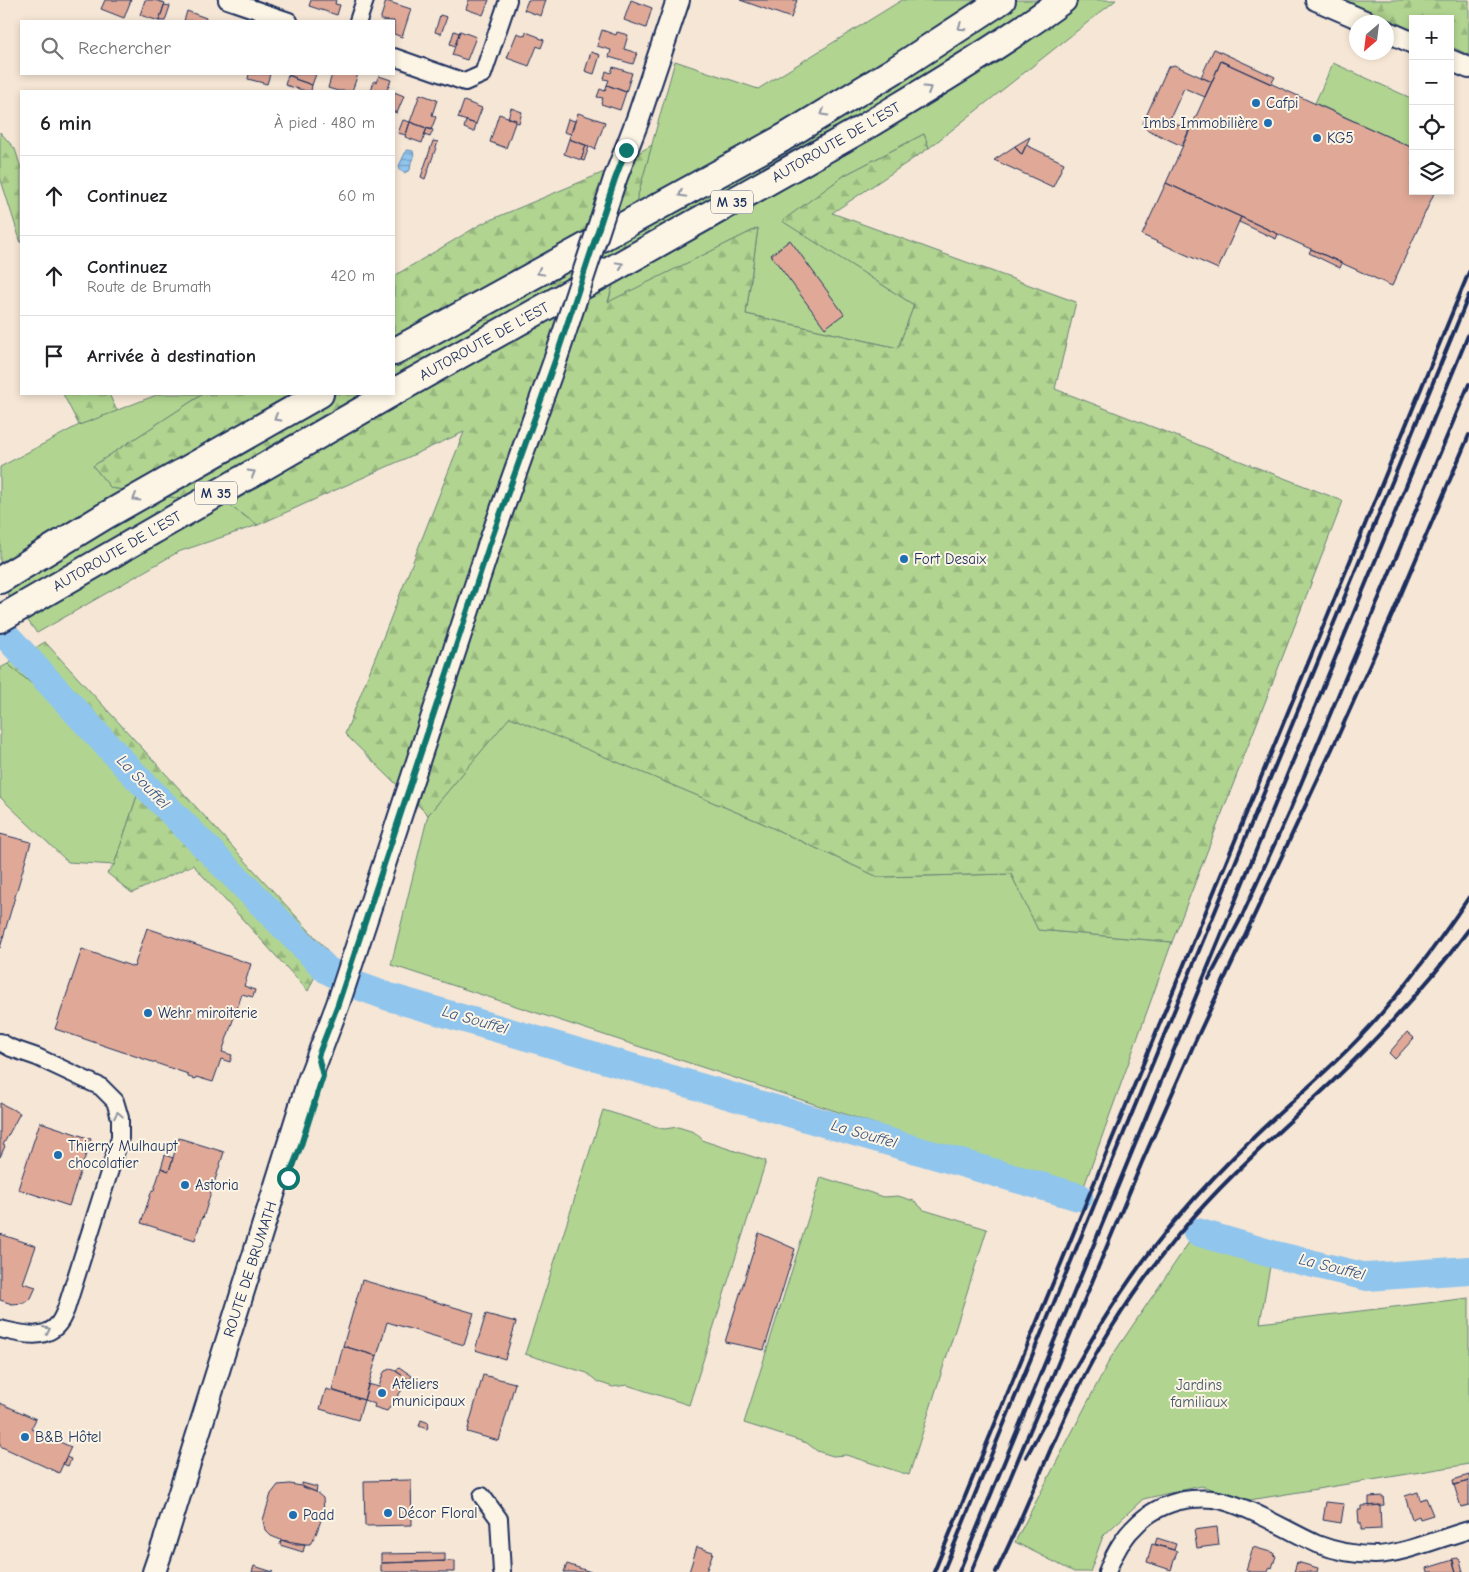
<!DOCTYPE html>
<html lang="fr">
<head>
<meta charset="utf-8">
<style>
  body { margin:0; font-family:"Comic Neue",sans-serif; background:#f6f6f6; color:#202124 }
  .controls { position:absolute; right:15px; top:15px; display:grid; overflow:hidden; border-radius:0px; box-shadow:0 2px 8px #0003 }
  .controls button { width:45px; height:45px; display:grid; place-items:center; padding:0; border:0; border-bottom:1px solid #e0e0e0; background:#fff; color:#202124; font:25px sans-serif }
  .compass { position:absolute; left:1349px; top:15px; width:45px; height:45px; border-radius:50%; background:#fff; box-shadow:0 2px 8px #0003; rotate:208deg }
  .stop { position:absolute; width:15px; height:15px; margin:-11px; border:4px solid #0f766e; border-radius:50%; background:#fff }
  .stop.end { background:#0f766e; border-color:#fff; box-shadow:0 1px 5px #0008 }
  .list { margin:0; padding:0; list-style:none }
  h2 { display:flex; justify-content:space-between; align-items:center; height:65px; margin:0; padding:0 20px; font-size:21px }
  h2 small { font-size:16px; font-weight:400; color:#757577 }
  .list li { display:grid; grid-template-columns:32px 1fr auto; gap:15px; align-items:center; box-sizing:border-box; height:80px; padding:0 20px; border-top:1px solid #e0e0e0 }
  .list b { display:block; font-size:19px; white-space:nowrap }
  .list p { margin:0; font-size:16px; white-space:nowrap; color:#757577 }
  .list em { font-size:16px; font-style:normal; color:#757577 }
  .icon { flex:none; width:28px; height:28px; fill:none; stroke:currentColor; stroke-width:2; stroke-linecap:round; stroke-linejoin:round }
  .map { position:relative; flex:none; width:1469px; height:1572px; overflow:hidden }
  .search { position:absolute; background:#fff; box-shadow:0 2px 8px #0003; left:20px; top:20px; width:375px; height:55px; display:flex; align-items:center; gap:12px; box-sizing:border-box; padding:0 18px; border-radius:0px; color:#757577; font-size:19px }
  .panel { position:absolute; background:#fff; box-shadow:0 2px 8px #0003; left:20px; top:90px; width:375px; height:305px; border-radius:0px }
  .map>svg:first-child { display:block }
</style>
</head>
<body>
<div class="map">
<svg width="1469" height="1572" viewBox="0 0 1469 1572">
  <defs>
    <pattern id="forest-firs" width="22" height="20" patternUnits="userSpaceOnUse" patternTransform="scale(1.25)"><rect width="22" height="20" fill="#b1d590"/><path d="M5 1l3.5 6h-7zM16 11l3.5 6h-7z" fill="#98b77f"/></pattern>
    <pattern id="water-rules" width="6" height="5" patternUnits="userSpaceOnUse" patternTransform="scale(1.25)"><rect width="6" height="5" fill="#90c5ed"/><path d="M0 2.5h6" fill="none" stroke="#75a0c3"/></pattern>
  </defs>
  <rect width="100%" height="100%" fill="#f6e6d5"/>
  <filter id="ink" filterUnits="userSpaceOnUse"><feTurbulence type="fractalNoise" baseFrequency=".02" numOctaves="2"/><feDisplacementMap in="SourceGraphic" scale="10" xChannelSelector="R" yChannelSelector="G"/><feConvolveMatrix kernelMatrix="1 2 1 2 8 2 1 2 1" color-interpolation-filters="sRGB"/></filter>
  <g filter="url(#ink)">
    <!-- green -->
    <path fill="#b1d590" stroke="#668277" d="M902,0h214l-187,148 -5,-14 -79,41 -62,46 131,84 -16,43 -152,-34 12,-86 -150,75 67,-242 83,28z
      M1333,63l80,36v49l-98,-45z
      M159,394h44l-110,72 18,22 119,18 28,19 -80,27 -141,81 -37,-50v-116l79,-42z
      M8,664l47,39 83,90 -24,72 -46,-3 -68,-65v-129z
      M510,716l250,106 118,55 133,-3 28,56 133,12 -90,250 -691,-227 37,-150z
      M603,1110l61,19 14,-2 16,5 10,9 62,20 -77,244 -62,-20 -14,2 -15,-5 -11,-9 -62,-19z
      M821,1177l63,20 14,-1 16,5 10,9 63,19 -78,246 -63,-20 -13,1 -16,-5 -10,-8 -63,-20z
      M1196,1232l76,23 -12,68 209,-25v166l-219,36 -49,-14 -58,13 -40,37 -13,36h-16l-59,-30 95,-183z"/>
    <!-- forest -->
    <path fill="url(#forest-firs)" stroke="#668277" d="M1342,0h127v55l-19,-9v-27h-37v11z
      M0,132l15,17 6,19v75l-21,-66z
      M924,134l5,14 -97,65 244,89 -21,87 288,112 -171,441 -134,-12 -27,-56 -133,3 -118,-55 -250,-105 -82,98 -83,-81 119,-302 -206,93 -28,-19 -119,-18 -18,-22 110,-72h191v-118l89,-53 126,-53 43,-25 -44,157 150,-74 -12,86 152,34 16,-43 -132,-84 63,-46z
      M63,394h46l8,17 -38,14z
      M45,642l282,308 -19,41 -115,-126 -61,28 -25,-20 7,-8 24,-72 -83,-90 -47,-39z"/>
    <!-- water -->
    <path fill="url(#water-rules)" stroke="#6189b4" d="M408,150l5,1 1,5 -3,6 -1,8 -6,3 -4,-3 -1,-4 7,-15z"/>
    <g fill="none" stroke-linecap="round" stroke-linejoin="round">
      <!-- river -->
      <path stroke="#90c5ed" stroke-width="28" d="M0,629l131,142 196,199 26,14 36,13 690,200
        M1197,1232l75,22 95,23 102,-7"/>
    </g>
    <!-- building -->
    <path fill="#e0a997" stroke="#1b2f5e" d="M105,0h26l-7,18 -23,-9z
      M145,0h9l11,3 -6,18 -19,-6z
      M311,0h25l-1,4 5,1 -3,10 -28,-9z
      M469,0h20l-6,15 -17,-6z
      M528,0h18l-5,16 -17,-6z
      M631,0l21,8 -6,20 -22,-8z
      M740,0h57l-6,18z
      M386,1l25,8 -9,28 -8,-3v-13l-14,-1z
      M164,5l6,1 -5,15h-6z
      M187,11l19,7 -1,3h-21z
      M440,15l7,2 -6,17 -6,-2z
      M602,30l14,5 1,-3 11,3 -4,14 13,4 -4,11 -24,-7 2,-7 -14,-4z
      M454,31l5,2 -4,13 -5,-2z
      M460,31l16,6 -9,23 -15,-5z
      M526,32l13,5v1l5,2 -3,8 -4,-2 -8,20 -22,-8 10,-25 8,3z
      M1214,49l61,28 -4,7 -50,-23 -9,21 -11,-5z
      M591,52l9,3 -6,19 -9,-3z
      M1221,61l192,87v43h22l-43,95 -226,-103z
      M1174,65l38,17 -7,15 -21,-9 -15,33 20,9 -7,16 -36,-17 -3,-6 25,-56z
      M613,67l19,6 -6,19 -19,-7 2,-5 -5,-1 2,-8 5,2z
      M249,74h21l-3,10 -19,-5z
      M289,74h27l-4,11 -17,-6 1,-1 -8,-3z
      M332,74h26l-6,17h-14l-10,-3z
      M288,75l8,3 -1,1 17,6 -1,6h-5l-21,-6z
      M379,76l12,4 -4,10 5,1h-21l3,-10 2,1z
      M607,85l19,7 -6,18 -19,-6 2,-6 -6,-1 3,-8 5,2z
      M394,92l10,4 -7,17 -3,-1z
      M420,94l17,6 -5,15 4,2 -5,13 -21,-8z
      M464,101l18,7 -6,16 -18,-6z
      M511,108l11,4 -3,11 -4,-1 1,-2 -8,-2z
      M578,113l27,9 -10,27 -26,-10z
      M499,114l17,6 -10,28 -16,-6z
      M568,119l7,2 -4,13 -7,-2z
      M403,120l7,2 -4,13 -8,-2z
      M466,121l10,3 -2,8 -10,-4z
      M410,122l17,6 -5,15 -17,-6z
      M427,128l6,2 -3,7 -6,-2z
      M1030,137l-8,17 -3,-2 -4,-6z
      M569,139l17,6 -5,15 -17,-6z
      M433,141l5,1 -13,37 -4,-2z
      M586,145l3,2 -5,14 -3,-1z
      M1026,145l38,18 -11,24 -59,-27 21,-14 4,6 3,2z
      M1166,183l75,34 -23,52 -76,-34z
      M1241,217l37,17 -2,5 -37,-17z
      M790,240l54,74 -19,14 -54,-73z
      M1311,249l31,14 -2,5 -31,-15z
      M0,834l31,8 -31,106z
      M147,928l104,36 -7,22 11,4 -2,7 -11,-3 -20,58 10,3 -2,7 -9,-3 -8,23 -17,-5 -1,2 -7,-2v-3l-133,-45 27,-80 52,18z
      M1407,1032l7,6 -19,21 -6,-6z
      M0,1103l20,10 -17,32 2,1 -5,11z
      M40,1122l51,17 -22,67 -51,-17z
      M179,1138l45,14 -21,66 -1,-1 -7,23 -54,-17 11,-33h2l7,-22 8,3z
      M165,1155l8,3 -4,13 -8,-3z
      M759,1233l36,16 -31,101 -39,-8z
      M0,1234l36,12 -13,37 13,4 -5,11 -7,5 -12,1 -12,-4z
      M362,1280l112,33 -10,32 -77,-23 -10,34 -34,-10z
      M486,1314l30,8 -11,37 -30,-9z
      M343,1346l34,10 -13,44 -32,-10z
      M399,1367l13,9 -3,4 -13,-9z
      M390,1369l4,1 15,10 -22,31 -13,-4 1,-3 -11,-4 4,-16 11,3 4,-13 2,-3z
      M483,1375l32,8 -16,58 -32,-9z
      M326,1389l38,11 -6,20 -38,-11z
      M0,1403l36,16 -5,10 40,18 -12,26 -59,-27z
      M421,1420l8,3 -2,6 -8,-3z
      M66,1457l5,2 -3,7 -5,-2z
      M1469,1475v6l-15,4 -1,-5z
      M411,1480l1,45 -47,1 -1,-45z
      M1469,1481v24l-8,2 -7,-22z
      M302,1483l15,4 -1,5 -15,-6z
      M290,1484l11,2 15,6 7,6 1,13 -4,12 -4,11 -6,10h-17l-12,-4 -10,-4 -6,-6 -2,-10 8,-26 7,-9z
      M1418,1492l2,8 6,-2 7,17 -13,4 -1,-3 -7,3 -7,-23z
      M1383,1496l1,9 -15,1v-9z
      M1326,1502l18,2 -3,19 -18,-3z
      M1380,1505l1,24 -20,1v-7h-2l-1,-13h3v-4z
      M1217,1527l2,18 -22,3 -3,-18z
      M1157,1538l19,6 -2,6 -19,-6z
      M281,1540l24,4 -2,8 -23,-7z
      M1152,1544l25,7 -6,19 -24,-8z
      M697,1547l16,5 -7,20h-17z
      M1253,1547l21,6 -1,2 3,1 -4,12 -2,-1 -2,5h-17l-5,-2z
      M445,1553v8l-64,2v-9z
      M1457,1558l3,2 3,12h-7l-4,-13z
      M1453,1560l3,12h-28l-1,-4z
      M455,1561v11h-74v-9z
      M1297,1562l21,6 -1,4h-23z
      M567,1564l24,8h-27z
      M254,1566l19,6h-21z"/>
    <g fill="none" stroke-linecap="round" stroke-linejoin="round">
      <defs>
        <path id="minor" d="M227,0l62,21
          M358,21l7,-21
          M394,57l71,25 18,-8 25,-74
          M0,1042l11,6 26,9 64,30 14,14 5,17v20l-54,171c-2,5 -4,10 -7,14 -14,19 -41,10 -59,6
          M482,1496l17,23 3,53
          M1107,1572c14,-39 43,-69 85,-73 10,-1 21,-1 31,2 33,9 63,29 94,43 18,7 38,11 58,11 29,-1 65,-17 94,-25"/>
        <path id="tertiary" d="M1316,0l51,22
          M1386,31l27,12
          M1450,60l19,8"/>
        <path id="secondary" d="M615,179l23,-60 40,-119
          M154,1572l11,-32 143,-457 30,-79 151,-458 67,-188"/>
        <path id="trunk" d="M394,352l389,-214 112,-68 107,-70
          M394,392l471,-265c67,-41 135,-81 198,-127
          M0,580l105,-64 215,-122
          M0,619l390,-225"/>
      </defs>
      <!-- minor casing -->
      <use href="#minor" stroke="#1b2f5e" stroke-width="20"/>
      <!-- tertiary casing -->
      <use href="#tertiary" stroke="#1b2f5e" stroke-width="24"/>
      <!-- secondary casing -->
      <use href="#secondary" stroke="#1b2f5e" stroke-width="26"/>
      <!-- trunk casing -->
      <use href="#trunk" stroke="#1b2f5e" stroke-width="30"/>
      <!-- minor -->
      <use href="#minor" stroke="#fcf5e5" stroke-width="16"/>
      <!-- tertiary -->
      <use href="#tertiary" stroke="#fcf5e5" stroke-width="20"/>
      <!-- secondary -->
      <use href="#secondary" stroke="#fcf5e5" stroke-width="22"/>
      <!-- trunk -->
      <use href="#trunk" stroke="#fcf5e5" stroke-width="26"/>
      <!-- rail -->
      <path stroke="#1b2f5e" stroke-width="4" d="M1209,979l33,-63 47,-104 180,-428
        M1026,1457c46,-84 90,-169 154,-242 23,-27 47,-52 73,-77 35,-34 73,-65 107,-101 41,-43 76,-91 109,-140
        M934,1572l535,-1300
        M943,1572l526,-1277
        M959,1572l510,-1239
        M971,1572l171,-410 52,-118 145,-310 54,-121 76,-178
        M996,1572c30,-60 53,-124 83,-185 26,-55 62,-106 100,-153 45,-55 100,-102 152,-151 50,-48 97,-98 138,-154"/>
      <defs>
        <path id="secondary-bridge" d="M556,358l59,-179"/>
      </defs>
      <!-- secondary-bridge casing -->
      <use href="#secondary-bridge" stroke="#1b2f5e" stroke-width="26" stroke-linecap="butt"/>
      <!-- secondary-bridge -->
      <use href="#secondary-bridge" stroke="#fcf5e5" stroke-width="22"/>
    </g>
    <!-- one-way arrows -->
    <defs><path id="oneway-chevron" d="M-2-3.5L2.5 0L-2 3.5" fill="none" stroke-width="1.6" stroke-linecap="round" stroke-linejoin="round" transform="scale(1.25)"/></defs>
    <g stroke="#8c92a2">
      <use href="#oneway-chevron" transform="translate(961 27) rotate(147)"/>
      <use href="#oneway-chevron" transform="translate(928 89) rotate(-32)"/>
      <use href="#oneway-chevron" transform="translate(824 113) rotate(149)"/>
      <use href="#oneway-chevron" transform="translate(682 194) rotate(151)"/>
      <use href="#oneway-chevron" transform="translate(620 265) rotate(-29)"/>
      <use href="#oneway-chevron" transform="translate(540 272) rotate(151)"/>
      <use href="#oneway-chevron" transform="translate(277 418) rotate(150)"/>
      <use href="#oneway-chevron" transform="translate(252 473) rotate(-30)"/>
      <use href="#oneway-chevron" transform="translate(136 498) rotate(150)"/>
      <use href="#oneway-chevron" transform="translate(118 1115) rotate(-101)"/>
      <use href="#oneway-chevron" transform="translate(47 1330) rotate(-25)"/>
    </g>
  </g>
  <g fill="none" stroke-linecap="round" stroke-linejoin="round" filter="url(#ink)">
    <!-- route -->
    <path stroke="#0f766e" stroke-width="6" d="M288,1178l12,-30 23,-72 -5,-20 20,-52 151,-458 67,-188 59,-179 11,-29"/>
  </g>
  <!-- markers -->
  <g fill="#1f6fb2" stroke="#fcf5e5" stroke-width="2">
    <circle cx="1256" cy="103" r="5"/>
    <circle cx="1268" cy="123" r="5"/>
    <circle cx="1317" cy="138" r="5"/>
    <circle cx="904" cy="559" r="5"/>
    <circle cx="148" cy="1013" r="5"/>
    <circle cx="58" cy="1155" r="5"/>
    <circle cx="185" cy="1185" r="5"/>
    <circle cx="382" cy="1393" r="5"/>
    <circle cx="25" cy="1437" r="5"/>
    <circle cx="388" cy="1513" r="5"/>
    <circle cx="293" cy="1515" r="5"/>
  </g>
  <g text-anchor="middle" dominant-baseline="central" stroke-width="4" stroke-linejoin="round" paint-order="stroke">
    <!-- shield labels -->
    <g fill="#fcf5e5" stroke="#5e6a86" stroke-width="1">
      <rect x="711" y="190.5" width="42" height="23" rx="4"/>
      <rect x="195" y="481.5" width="42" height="23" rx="4"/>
    </g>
    <g font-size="14" font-weight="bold" fill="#1b2f5e">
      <text x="732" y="202">M 35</text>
      <text x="216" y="493">M 35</text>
    </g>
    <!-- poi labels -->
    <g font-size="15" fill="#1b2f5e" stroke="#fcf5e5" text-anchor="start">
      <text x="1266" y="103">Cafpi</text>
      <text x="1258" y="123" text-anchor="end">Imbs Immobilière</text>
      <text x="1327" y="138">KG5</text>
      <text x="914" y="559">Fort Desaix</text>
      <text x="158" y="1013">Wehr miroiterie</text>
      <text x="68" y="1146">Thierry Mulhaupt<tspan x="68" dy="17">chocolatier</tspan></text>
      <text x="195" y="1185">Astoria</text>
      <text x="392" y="1384">Ateliers<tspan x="392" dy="17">municipaux</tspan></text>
      <text x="35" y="1437">B&amp;B Hôtel</text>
      <text x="398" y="1513">Décor Floral</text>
      <text x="303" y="1515">Padd</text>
    </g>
    <!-- street labels -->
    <g font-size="15" fill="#1b2f5e" stroke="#fcf5e5">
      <text transform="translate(836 142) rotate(-30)">AUTOROUTE DE L’EST</text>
      <text transform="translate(484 341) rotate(-29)">AUTOROUTE DE L’EST</text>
      <text transform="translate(117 551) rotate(-30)">AUTOROUTE DE L’EST</text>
      <text transform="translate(250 1269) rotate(-72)">ROUTE DE BRUMATH</text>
    </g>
    <!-- park labels -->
    <g font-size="15" fill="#40586a" stroke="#fcf5e5">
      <text x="1199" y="1385">Jardins<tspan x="1199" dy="17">familiaux</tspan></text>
    </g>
    <!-- water labels -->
    <g font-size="16" font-style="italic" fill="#385482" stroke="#fcf5e5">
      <text transform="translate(143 782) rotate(46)">La Souffel</text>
      <text transform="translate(475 1020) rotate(16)">La Souffel</text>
      <text transform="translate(864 1134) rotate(16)">La Souffel</text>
      <text transform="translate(1332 1267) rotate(14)">La Souffel</text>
    </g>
  </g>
</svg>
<div class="controls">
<button>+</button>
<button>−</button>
<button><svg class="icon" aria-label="locate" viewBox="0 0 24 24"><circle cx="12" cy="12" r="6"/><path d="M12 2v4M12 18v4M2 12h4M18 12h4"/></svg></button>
<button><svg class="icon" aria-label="layers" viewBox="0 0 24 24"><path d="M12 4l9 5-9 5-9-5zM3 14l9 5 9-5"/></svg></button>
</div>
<svg class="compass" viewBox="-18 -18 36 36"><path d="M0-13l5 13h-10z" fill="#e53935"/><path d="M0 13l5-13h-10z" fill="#757577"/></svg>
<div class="stop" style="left:288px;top:1178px"></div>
<div class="stop end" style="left:626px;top:150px"></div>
<div class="search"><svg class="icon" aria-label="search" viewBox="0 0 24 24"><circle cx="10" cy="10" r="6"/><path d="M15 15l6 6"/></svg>Rechercher</div>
<section class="panel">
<h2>6 min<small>À pied · 480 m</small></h2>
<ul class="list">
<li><svg class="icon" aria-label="ahead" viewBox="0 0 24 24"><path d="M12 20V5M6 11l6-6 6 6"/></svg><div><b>Continuez</b></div><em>60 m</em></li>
<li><svg class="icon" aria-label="ahead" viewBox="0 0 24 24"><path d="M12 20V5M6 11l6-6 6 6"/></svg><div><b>Continuez</b><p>Route de Brumath</p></div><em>420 m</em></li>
<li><svg class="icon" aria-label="arrive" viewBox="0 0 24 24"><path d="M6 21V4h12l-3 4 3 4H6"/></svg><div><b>Arrivée à destination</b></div></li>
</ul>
</section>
</div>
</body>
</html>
